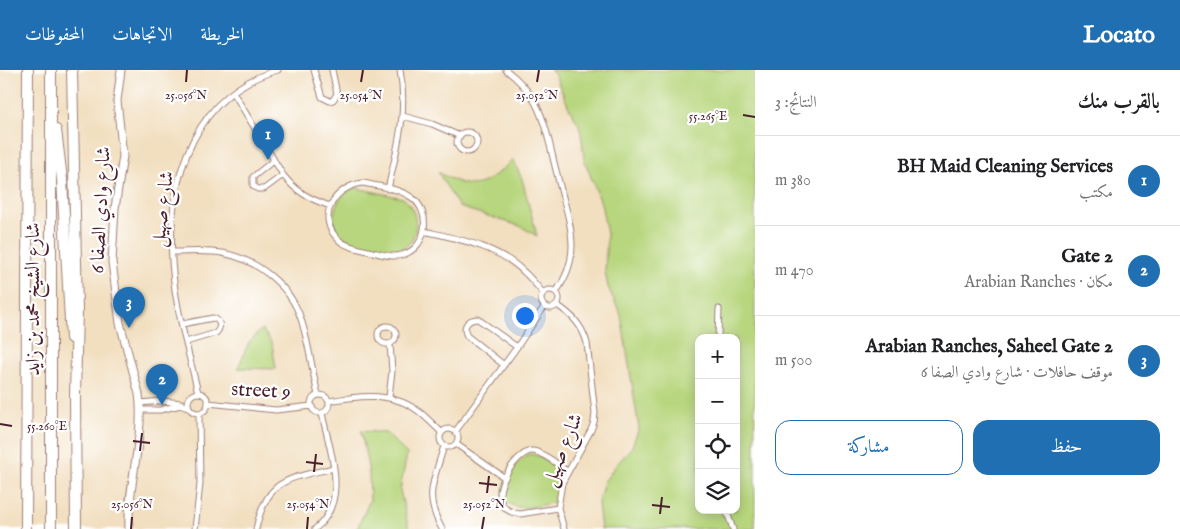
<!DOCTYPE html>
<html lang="ar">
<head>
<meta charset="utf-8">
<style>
  body { margin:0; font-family:"IM FELL English",Amiri,serif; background:#f2f2f2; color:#202124; direction:rtl }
  .controls { position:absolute; right:15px; bottom:15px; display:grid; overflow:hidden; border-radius:10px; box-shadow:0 2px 12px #0003 }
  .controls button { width:45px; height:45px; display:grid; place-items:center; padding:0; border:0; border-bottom:1px solid #e0e0e0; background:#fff; color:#202124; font:25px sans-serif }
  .you { position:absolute; left:524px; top:245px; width:18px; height:18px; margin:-12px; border:4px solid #fff; border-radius:50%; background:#1a73e8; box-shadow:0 0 0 8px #1a73e833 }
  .badge { display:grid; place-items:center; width:32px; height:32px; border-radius:50%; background:#1f6fb2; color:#fff; font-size:16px; font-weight:700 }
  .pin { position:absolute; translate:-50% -41px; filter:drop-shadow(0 1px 2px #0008) }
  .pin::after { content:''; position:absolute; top:26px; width:18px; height:15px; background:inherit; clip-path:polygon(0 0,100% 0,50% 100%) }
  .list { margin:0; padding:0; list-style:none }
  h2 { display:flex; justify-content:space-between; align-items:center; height:65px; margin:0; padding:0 20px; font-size:21px }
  h2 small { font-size:16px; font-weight:400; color:#757577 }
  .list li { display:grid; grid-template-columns:32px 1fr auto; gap:15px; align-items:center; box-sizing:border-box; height:90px; padding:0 20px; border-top:1px solid #e0e0e0 }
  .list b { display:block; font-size:19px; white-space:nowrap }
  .list p { margin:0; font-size:16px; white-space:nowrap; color:#757577 }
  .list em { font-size:16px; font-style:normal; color:#757577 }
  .actions { display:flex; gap:10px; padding:15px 20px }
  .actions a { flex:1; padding:11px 0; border:1px solid #1f6fb2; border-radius:15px; text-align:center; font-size:18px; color:#1f6fb2 }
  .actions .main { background:#1f6fb2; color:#fff }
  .icon { flex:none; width:28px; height:28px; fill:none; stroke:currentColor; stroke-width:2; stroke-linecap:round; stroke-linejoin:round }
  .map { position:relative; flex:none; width:755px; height:459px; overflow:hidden; direction:ltr }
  header { display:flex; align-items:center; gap:30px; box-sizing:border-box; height:70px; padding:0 25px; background:#1f6fb2; color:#fff }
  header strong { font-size:24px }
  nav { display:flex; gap:28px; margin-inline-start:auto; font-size:18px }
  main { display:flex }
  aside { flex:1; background:#fff }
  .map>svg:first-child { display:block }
</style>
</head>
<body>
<header>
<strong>Locato</strong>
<nav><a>الخريطة</a><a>الاتجاهات</a><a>المحفوظات</a></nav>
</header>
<main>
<aside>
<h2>بالقرب منك<small>النتائج: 3</small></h2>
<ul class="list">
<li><span class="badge">1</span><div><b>BH Maid Cleaning Services</b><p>مكتب</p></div><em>380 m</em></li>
<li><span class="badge">2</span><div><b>Gate 2</b><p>مكان · Arabian Ranches</p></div><em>470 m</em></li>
<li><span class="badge">3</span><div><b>Arabian Ranches, Saheel Gate 2</b><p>موقف حافلات · شارع وادي الصفا 6</p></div><em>500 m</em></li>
</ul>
<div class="actions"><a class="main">حفظ</a><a>مشاركة</a></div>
</aside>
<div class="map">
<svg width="755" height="459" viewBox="0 0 755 459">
  <rect width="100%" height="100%" fill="#fff"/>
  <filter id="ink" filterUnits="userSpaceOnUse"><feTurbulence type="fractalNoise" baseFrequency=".02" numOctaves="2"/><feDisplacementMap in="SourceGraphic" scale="10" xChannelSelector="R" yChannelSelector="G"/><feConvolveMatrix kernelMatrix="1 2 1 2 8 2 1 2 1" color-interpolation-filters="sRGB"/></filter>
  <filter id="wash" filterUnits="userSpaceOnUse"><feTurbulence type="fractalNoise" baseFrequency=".0096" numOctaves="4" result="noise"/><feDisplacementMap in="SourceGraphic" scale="20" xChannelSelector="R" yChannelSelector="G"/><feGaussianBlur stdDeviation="1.12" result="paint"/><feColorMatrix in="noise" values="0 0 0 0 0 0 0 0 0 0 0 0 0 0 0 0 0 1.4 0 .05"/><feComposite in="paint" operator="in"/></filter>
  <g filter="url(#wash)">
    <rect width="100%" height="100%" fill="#f2dfc0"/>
    <!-- green -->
    <path fill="#b7d67d" stroke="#807a54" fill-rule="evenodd" d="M550,0h205v459h-154l-3,-26 6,-21 13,-18 14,-15 8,-21 -18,-113 -13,-28 -3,-15 2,-38 -6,-31 -17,-44 -2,-20 -3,-14 -9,-15 -15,-35zM699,268h37v172h-37z
      M513,90l9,19 15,57 -17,-10 -61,-19 -21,-35c38,22 45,14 75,-12z
      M356,118l47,10c20,16 17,51 -11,53 -16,1 -34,-8 -49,-13 -18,-15 -8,-45 13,-50z
      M262,259l10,14 4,26 -38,-1 11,-26z
      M361,361l25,2 21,21 -7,36 9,39h-52l13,-29 -1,-28z
      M529,384l7,1 30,15 -7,15 -2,17c-18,3 -39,12 -54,-3 0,-4 0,-9 1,-13 3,-11 15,-27 25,-32z"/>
  </g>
  <g filter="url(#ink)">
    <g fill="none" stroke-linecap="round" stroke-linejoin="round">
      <defs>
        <path id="minor" d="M314,0l8,27 8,4 3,-1 4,-6 -5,-24
          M506,0c12,9 23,21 30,34 11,21 15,48 21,70 5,23 15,48 15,72 0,18 -6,32 -16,46
          M233,22l50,83c13,17 27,24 47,31
          M403,46l29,8 28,12
          M457 72a10 10 0 1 1 20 0a10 10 0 1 1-20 0Z
          M274,90l-21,17v9l5,3h6l19,-14
          M363,113c14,3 35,5 48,14 21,14 17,51 -9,58 -10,3 -20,-1 -30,-3 -10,-3 -24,-4 -32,-11 -26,-22 -6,-55 23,-58z
          M388,119c9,-41 20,-77 12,-119
          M424,161c34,8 74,15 100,41 7,6 13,14 19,21
          M172,182c16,0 33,-2 50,1 34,6 68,32 79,66 8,25 11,51 17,76
          M541 229a9 9 0 1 1 18 0a9 9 0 1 1-18 0Z
          M557,235c15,10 25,20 30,38l8,70 -1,9 -3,8 -29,53 -4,25 6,21
          M182,254l31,-6c7,2 9,9 3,15l-30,9
          M378 265a9 9 0 1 1 18 0a9 9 0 1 1-18 0Z
          M718,268l1,-29
          M504,295l-37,-29c-5,-9 0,-17 11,-17l39,28
          M198,323c-8,-36 -20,-74 -24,-111 -11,-84 11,-186 104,-212
          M188 333a10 10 0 1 1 20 0a10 10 0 1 1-20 0Z
          M311 334a9 9 0 1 1 18 0a9 9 0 1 1-18 0Z
          M389,327l3,-26 -2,-27
          M329,331c32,-6 66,-10 93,13 7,6 14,13 20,19
          M140,333l22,-2 19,2
          M208,333l68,7 36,-4
          M140,340h20l21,-5 8,2
          M440 368a9 9 0 1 1 18 0a9 9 0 1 1-18 0Z
          M455,362l62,-85 27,-40
          M456,374l49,34
          M558,438l-38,6c-44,-5 -4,-65 13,-63 12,2 25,14 34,20
          M726,440l7,19
          M195,459l5,-45 -1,-71
          M256,459c11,-51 32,-50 77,-61
          M315,459c36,-29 14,-79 7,-116
          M442,459c-19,-34 -8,-48 2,-83"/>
        <path id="tertiary" d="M121,0l-4,31 6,55 -8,52 -3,54 8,61 19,71c6,44 -12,90 -10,135"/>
        <path id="motorway" d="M72,0l5,241 -2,85 1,133
          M56,60l6,49 9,159
          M26,459l2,-459
          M51,459v-459"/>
      </defs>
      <!-- minor casing -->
      <use href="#minor" stroke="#9e7f76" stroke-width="7"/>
      <!-- tertiary casing -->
      <use href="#tertiary" stroke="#9e7f76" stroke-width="9"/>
      <!-- motorway casing -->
      <use href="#motorway" stroke="#9e7f76" stroke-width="12"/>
      <!-- minor -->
      <use href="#minor" stroke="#fff" stroke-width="5"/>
      <!-- tertiary -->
      <use href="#tertiary" stroke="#fff" stroke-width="7"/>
      <!-- motorway -->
      <use href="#motorway" stroke="#fff" stroke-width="10"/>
    </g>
  </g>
  <!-- ticks -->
  <path fill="none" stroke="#4a1f2b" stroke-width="2" d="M186,12l1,-12M361,12l2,-12M537,12l2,-12M743,45l12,2M0,354l12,2M133,371l17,2M140,381l2,-18M306,392l17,2M314,402l2,-18M479,413l18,2M487,423l2,-17M652,435l18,2M660,444l2,-17M131,459l1,-12M307,459l1,-12M482,459l2,-12"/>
  <g text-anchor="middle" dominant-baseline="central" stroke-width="4.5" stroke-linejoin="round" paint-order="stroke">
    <!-- street labels -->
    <g font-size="20" fill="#4a1f2b" stroke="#fff">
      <text transform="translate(163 139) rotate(-83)">شارع صهيل</text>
      <text transform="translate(101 140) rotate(-87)">شارع وادي الصفا 6</text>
      <text transform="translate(33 229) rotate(-90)">شارع الشيخ محمد بن زايد</text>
      <text transform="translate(261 321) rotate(3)">street 9</text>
      <text transform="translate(563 380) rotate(-68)">شارع صهيل</text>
    </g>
  </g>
  <g font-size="12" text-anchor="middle" fill="#4a1f2b" stroke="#fff" stroke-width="4.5" stroke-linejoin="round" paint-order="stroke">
    <text x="186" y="29">25.056°N</text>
    <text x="361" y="29">25.054°N</text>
    <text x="537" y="29">25.052°N</text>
    <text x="708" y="50">55.265°E</text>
    <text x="47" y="360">55.260°E</text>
    <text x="132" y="438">25.056°N</text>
    <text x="308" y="438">25.054°N</text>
    <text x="484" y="438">25.052°N</text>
  </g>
</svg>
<div class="controls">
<button>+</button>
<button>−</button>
<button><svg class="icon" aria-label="locate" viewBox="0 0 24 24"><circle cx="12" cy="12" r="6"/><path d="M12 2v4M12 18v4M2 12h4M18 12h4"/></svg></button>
<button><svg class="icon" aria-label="layers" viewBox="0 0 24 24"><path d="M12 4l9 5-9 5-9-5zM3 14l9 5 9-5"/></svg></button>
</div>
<div class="you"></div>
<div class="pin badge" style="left:268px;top:90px">1</div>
<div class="pin badge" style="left:162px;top:335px">2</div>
<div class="pin badge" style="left:129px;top:258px">3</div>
</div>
</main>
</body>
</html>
